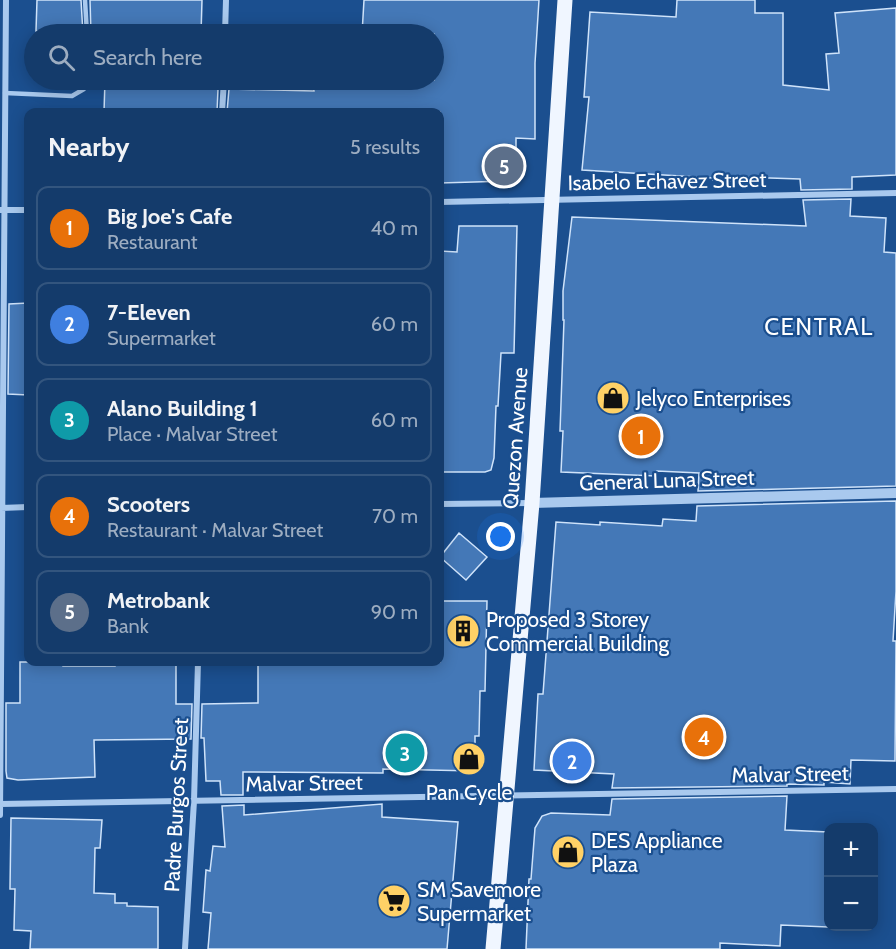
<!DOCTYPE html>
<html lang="en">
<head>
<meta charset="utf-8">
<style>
  body { margin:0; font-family:Cabin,sans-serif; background:#1d4271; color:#f1f3f6 }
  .controls { position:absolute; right:18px; bottom:18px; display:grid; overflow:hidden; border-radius:12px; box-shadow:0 3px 15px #0003 }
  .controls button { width:54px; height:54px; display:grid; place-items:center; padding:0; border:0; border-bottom:2px solid #33557e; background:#143b6b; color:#f1f3f6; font:30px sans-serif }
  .you { position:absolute; left:501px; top:537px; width:21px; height:21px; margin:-15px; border:4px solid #fff; border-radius:50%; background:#1a73e8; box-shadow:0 0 0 9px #1a73e833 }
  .badge { display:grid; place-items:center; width:39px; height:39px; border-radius:50%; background:#ffd166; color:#fff; font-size:20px; font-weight:700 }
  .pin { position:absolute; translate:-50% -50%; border:3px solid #fff; box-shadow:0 2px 6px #0006 }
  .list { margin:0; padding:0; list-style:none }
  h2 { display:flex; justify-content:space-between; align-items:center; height:78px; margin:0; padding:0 24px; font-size:26px }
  h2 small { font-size:20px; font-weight:400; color:#9dadc1 }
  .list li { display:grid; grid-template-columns:39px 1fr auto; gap:18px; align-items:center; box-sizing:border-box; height:84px; margin:0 12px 12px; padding:0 12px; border:2px solid #33557e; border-radius:12px }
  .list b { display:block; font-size:22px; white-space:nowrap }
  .list p { margin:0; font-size:20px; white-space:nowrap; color:#9dadc1 }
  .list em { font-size:20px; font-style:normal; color:#9dadc1 }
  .icon { flex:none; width:33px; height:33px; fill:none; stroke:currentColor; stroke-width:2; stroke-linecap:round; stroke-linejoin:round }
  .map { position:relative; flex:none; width:896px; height:949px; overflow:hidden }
  .search { position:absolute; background:#143b6b; box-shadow:0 3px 15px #0003; left:24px; top:24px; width:420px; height:66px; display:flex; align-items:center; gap:15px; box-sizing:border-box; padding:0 21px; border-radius:33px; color:#9dadc1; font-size:22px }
  .panel { position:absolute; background:#143b6b; box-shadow:0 3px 15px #0003; left:24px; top:108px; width:420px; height:558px; border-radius:12px }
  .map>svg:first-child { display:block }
</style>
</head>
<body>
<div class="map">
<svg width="896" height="949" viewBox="0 0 896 949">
  <rect width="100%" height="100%" fill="#1b4f8f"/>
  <!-- building -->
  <path fill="#4478b7" stroke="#cfe3fa" stroke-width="1.5" d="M37,0h44l2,34h-41v-3h-6z
    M90,0h112l-1,34h-110z
    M364,0h175l-4,63v76l-19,-1v32l-8,11 -68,2v-71h-213l2,-23 85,2 -1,-11h121v-46h-72z
    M677,0h78v13h28v72l46,5 -3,-36 13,-1 -4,-40 61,-5v167l-44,2v12l-51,1 -1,-11 -57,-2 -1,5 -29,-2v-2l-131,-8 7,-73h-5l6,-85 86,5z
    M105,80h97l-1,8 17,1 -1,23h-113z
    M851,199l-1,17 36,2 -2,34 12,1v233l-198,5 1,-18 -42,-2 -1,5 -95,-4 2,-41h-3l4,-111h-1v-29l9,-74 234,9 -3,-26z
    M459,226h58l-3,127h-13l-3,53h-2l-2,52 -3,12 -6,2h-45v-221l17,1z
    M28,303v92l-20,-1 1,-90z
    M896,501v90l-3,50h3l-1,120 -44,-1 -1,24 -26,-2v3l-37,-1v2l-175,2 2,-14 -80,-4 4,-76h5l13,-172 44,3v-3l62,4 1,-7 33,2 1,-15z
    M459,533l28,24 -21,23 -26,-23z
    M440,601h47l-2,90h-5l-1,45h-4v35l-92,-2v4l-140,-1v23h-22l-1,-14h-14l-2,-43h-3l1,-34 56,-1v-38l53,-1v-2h129z
    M20,662h43v4h52v-4h61v42h16l-1,35 -97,1 1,37 -77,3 -11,-2 -1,-7v-68h14z
    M787,796l-2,34 43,2v95l-47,-2 -1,21 -60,-3v6h-194l3,-70h2l4,-51 7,-12 9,-3 59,2 2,-16z
    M382,804v13l76,5 -11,127h-239l3,-36 -8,-1 3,-42 4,1 3,-25 12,1 -3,-41 22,-1v10z
    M11,818l91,2 -2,28h-5l-1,45 21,1v9h12v3l31,1v42h-128l1,-18 -17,-1 1,-41h-5z"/>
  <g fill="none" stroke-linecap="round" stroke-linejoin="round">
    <!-- service -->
    <path stroke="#a9c9ee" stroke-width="4.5" d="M85,0l2,34
      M5,93l67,3 12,-7 2,-9"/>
    <!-- minor -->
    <path stroke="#a9c9ee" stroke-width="6" d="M225,34l1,-34
      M222,112l2,-32
      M440,202l456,-9
      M0,210h28
      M440,504l92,-1
      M1,508l27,-1
      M0,804l896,-15
      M0,815l6,-815
      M185,949l9,-148 4,-139"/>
    <!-- tertiary -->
    <path stroke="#a9c9ee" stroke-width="10" d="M532,503l364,-10"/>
    <!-- primary -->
    <path stroke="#f0f6ff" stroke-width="15" d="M493,949l39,-446 33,-503"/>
  </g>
  <!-- icons -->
  <defs>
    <symbol id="shop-disc" viewBox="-11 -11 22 22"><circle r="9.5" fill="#ffd166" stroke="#1b4f8f"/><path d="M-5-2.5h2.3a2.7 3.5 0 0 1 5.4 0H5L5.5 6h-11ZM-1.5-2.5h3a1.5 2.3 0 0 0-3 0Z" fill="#111"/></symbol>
    <symbol id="building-disc" viewBox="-11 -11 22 22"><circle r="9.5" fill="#ffd166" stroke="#1b4f8f"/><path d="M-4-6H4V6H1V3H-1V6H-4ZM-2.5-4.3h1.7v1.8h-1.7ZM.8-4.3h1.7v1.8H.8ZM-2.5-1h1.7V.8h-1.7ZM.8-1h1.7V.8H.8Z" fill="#111"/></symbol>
    <symbol id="supermarket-disc" viewBox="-11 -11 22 22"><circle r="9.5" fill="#ffd166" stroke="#1b4f8f"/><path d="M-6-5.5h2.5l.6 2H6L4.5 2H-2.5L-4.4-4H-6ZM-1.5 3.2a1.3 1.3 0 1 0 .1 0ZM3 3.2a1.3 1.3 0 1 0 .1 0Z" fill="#111"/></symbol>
  </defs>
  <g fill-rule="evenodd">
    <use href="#shop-disc" x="594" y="379" width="38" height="38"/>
    <use href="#building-disc" x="444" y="612" width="38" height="38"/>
    <use href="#shop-disc" x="450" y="740" width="38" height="38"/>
    <use href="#shop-disc" x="549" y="833" width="38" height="38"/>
    <use href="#supermarket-disc" x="375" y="882" width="38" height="38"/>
  </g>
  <g text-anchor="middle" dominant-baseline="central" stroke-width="4.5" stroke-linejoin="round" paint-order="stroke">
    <!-- street labels -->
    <g font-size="21" fill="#fff" stroke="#1b4f8f">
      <text transform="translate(667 181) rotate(-1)">Isabelo Echavez Street</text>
      <text transform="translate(515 438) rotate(-86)">Quezon Avenue</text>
      <text transform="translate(667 480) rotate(-2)">General Luna Street</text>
      <text transform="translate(790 774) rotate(-1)">Malvar Street</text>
      <text transform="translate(304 783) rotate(-1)">Malvar Street</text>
      <text transform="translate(176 805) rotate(-87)">Padre Burgos Street</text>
    </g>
    <!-- poi labels -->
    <g font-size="21" fill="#fff" stroke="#1b4f8f" text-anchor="start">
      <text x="636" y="398">Jelyco Enterprises</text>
      <text x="486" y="619">Proposed 3 Storey<tspan x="486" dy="24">Commercial Building</tspan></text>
      <text x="469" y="792" text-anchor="middle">Pan Cycle</text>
      <text x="591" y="840">DES Appliance<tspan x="591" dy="24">Plaza</tspan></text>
      <text x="417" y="889">SM Savemore<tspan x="417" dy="24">Supermarket</tspan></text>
    </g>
    <!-- quarter labels -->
    <g font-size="24" letter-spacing="1.5" fill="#fff" stroke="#1b4f8f">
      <text x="819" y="326">CENTRAL</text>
    </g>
  </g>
</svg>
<div class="controls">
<button>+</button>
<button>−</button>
</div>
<div class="you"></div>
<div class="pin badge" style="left:641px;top:436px;background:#e8710a">1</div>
<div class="pin badge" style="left:572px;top:761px;background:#3f7fe0">2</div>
<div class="pin badge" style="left:405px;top:753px;background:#0f9aa8">3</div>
<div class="pin badge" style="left:704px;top:737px;background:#e8710a">4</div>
<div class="pin badge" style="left:504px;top:166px;background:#5c6f8a">5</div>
<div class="search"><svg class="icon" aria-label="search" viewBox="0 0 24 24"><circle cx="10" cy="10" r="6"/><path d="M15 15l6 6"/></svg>Search here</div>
<section class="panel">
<h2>Nearby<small>5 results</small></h2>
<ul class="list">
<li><span class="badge" style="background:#e8710a">1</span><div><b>Big Joe's Cafe</b><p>Restaurant</p></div><em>40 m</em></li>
<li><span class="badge" style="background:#3f7fe0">2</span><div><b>7-Eleven</b><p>Supermarket</p></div><em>60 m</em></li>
<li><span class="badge" style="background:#0f9aa8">3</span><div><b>Alano Building 1</b><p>Place · Malvar Street</p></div><em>60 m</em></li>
<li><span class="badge" style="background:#e8710a">4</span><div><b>Scooters</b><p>Restaurant · Malvar Street</p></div><em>70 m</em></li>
<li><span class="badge" style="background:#5c6f8a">5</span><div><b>Metrobank</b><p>Bank</p></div><em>90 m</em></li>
</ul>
</section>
</div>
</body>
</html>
